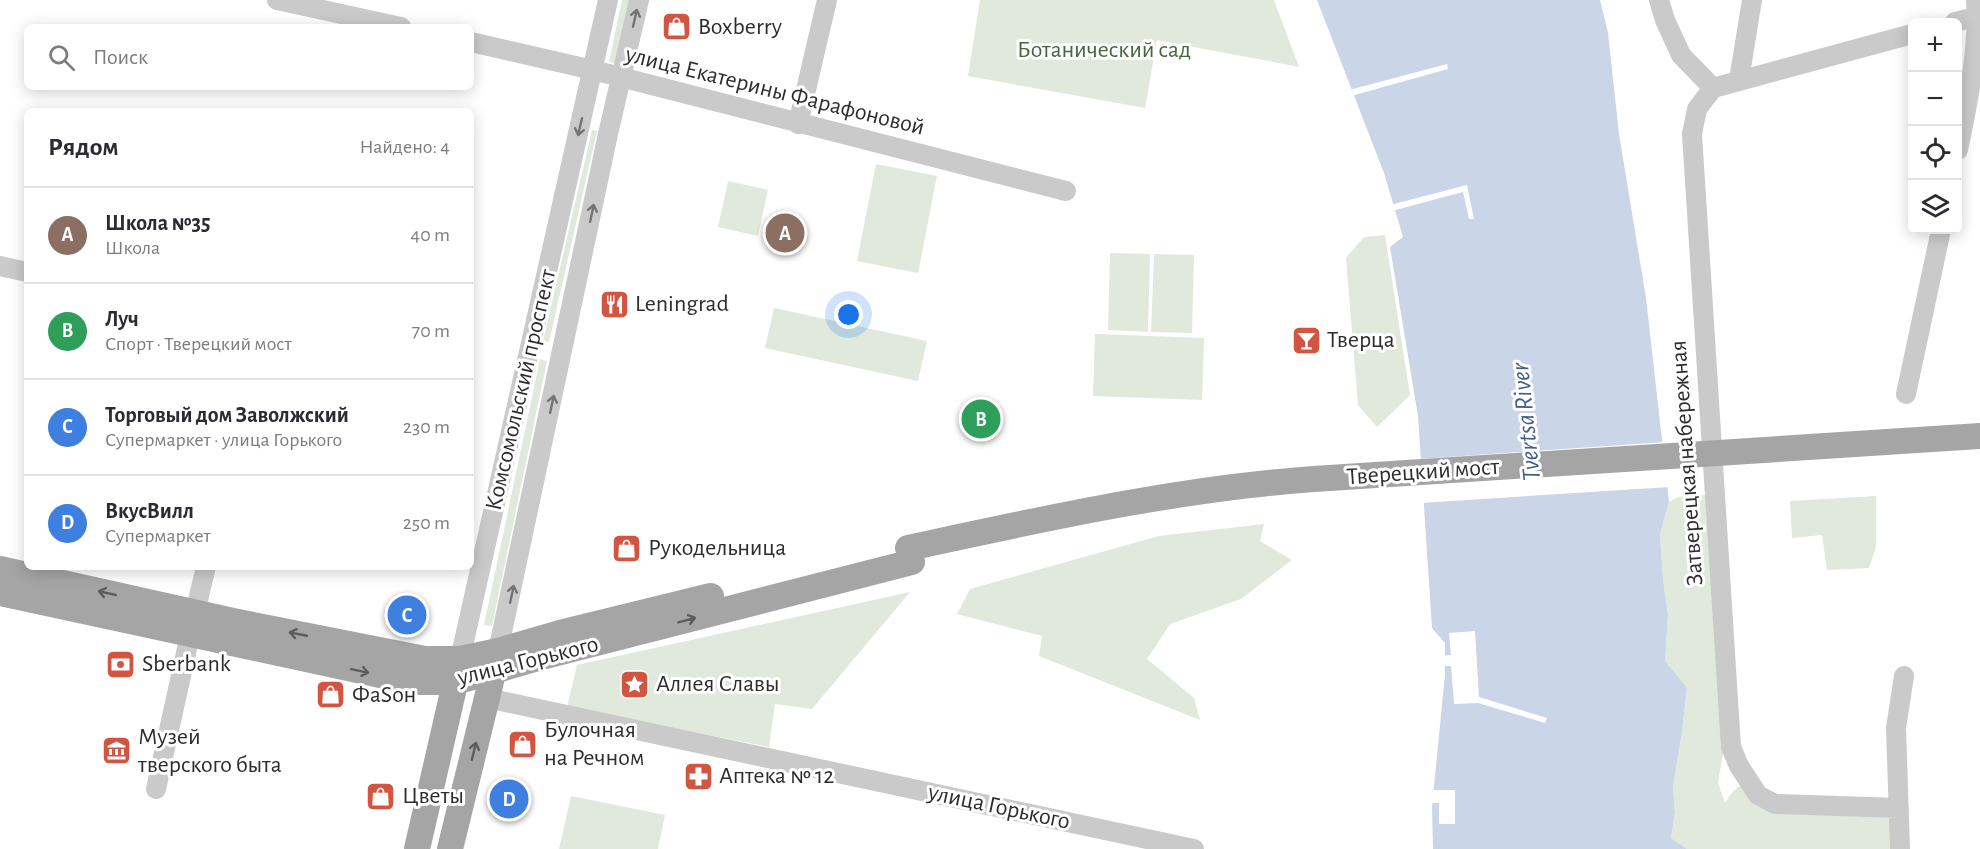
<!DOCTYPE html>
<html lang="ru">
<head>
<meta charset="utf-8">
<style>
  body { margin:0; font-family:"Alegreya Sans",sans-serif; background:#f7f7f7; color:#2b2b33 }
  .controls { position:absolute; right:18px; top:18px; display:grid; overflow:hidden; border-radius:9px; box-shadow:0 3px 15px #0003 }
  .controls button { width:54px; height:54px; display:grid; place-items:center; padding:0; border:0; border-bottom:2px solid #e1e1e2; background:#fff; color:#2b2b33; font:30px sans-serif }
  .you { position:absolute; left:849px; top:315px; width:21px; height:21px; margin:-15px; border:4px solid #fff; border-radius:50%; background:#1a73e8; box-shadow:0 0 0 9px #1a73e833 }
  .badge { display:grid; place-items:center; width:39px; height:39px; border-radius:50%; background:#2563eb; color:#fff; font-size:20px; font-weight:700 }
  .pin { position:absolute; translate:-50% -50%; border:3px solid #fff; box-shadow:0 2px 6px #0006 }
  .list { margin:0; padding:0; list-style:none }
  h2 { display:flex; justify-content:space-between; align-items:center; height:78px; margin:0; padding:0 24px; font-size:26px }
  h2 small { font-size:20px; font-weight:400; color:#7c7c81 }
  .list li { display:grid; grid-template-columns:39px 1fr auto; gap:18px; align-items:center; box-sizing:border-box; height:96px; padding:0 24px; border-top:2px solid #e1e1e2 }
  .list b { display:block; font-size:22px; white-space:nowrap }
  .list p { margin:0; font-size:20px; white-space:nowrap; color:#7c7c81 }
  .list em { font-size:20px; font-style:normal; color:#7c7c81 }
  .icon { flex:none; width:33px; height:33px; fill:none; stroke:currentColor; stroke-width:2; stroke-linecap:round; stroke-linejoin:round }
  .map { position:relative; flex:none; width:1980px; height:849px; overflow:hidden }
  .search { position:absolute; background:#fff; box-shadow:0 3px 15px #0003; left:24px; top:24px; width:450px; height:66px; display:flex; align-items:center; gap:15px; box-sizing:border-box; padding:0 21px; border-radius:9px; color:#7c7c81; font-size:22px }
  .panel { position:absolute; background:#fff; box-shadow:0 3px 15px #0003; left:24px; top:108px; width:450px; height:462px; border-radius:9px }
  .map>svg:first-child { display:block }
</style>
</head>
<body>
<div class="map">
<svg width="1980" height="849" viewBox="0 0 1980 849">
  <rect width="100%" height="100%" fill="#fff"/>
  <!-- green -->
  <path fill="#e0e9dc" d="M622,0h7l-14,63 -6,-1z
    M980,0h294l25,67 -142,-27 -12,68 -177,-32z
    M592,130l5,1 -48,211 -6,-1z
    M876,164l61,12 -19,97 -61,-12z
    M728,181l40,9 -10,46 -40,-9z
    M1385,235l25,160 -33,32 -19,-22 -12,-147 18,-21z
    M1110,253l40,1 -2,78 -40,-2z
    M1154,254l40,1 -2,78 -41,-1z
    M774,308l153,33 -9,40 -153,-33z
    M1095,334l109,4 -2,62 -109,-4z
    M540,359l7,2 -55,265 -8,-1z
    M1692,495h15l17,252 -6,36 7,20c6,-9 9,-16 21,-19l8,16 137,11v38h-204l-16,-11 4,-26 -2,-25 9,-55 5,-43 -22,-28 3,-46 -5,-36 -3,-45 9,-32 9,-5z
    M1876,496v51l-7,21 -42,2 -5,-35 -30,3 -2,-37z
    M1264,524l-4,17 32,19 -51,39 -71,25 -23,35 47,39 6,22 -161,-64 3,-20 -85,-22 13,-25 189,-53z
    M910,592l-98,117 -37,-5 -6,43 -202,-40 10,-42z
    M571,796l94,19 -7,34h-99z"/>
  <!-- water -->
  <path fill="#cad5e7" d="M1317,0h283l8,33 11,101 27,164 23,204 -9,32 3,45 5,36 -3,46 22,27 -5,44 -9,55 2,25 -4,26 16,11h-254l-1,-42 13,-133v-31l-13,-15 -14,-212 -28,-169 13,-10 -19,-64z"/>
  <!-- pier -->
  <path fill="#fff" d="M1447,64l1,5 -97,27 -2,-6z
    M1467,185l7,34h-5l-6,-27 -71,19 -2,-6z
    M1665,442l4,45 -248,16 -3,-44z
    M1475,631l4,66 68,21 -2,5 -67,-20 -24,1 -3,-38h-9v-10l9,-1 -2,-22z
    M1431,790h24v34h-16v-21h-9z"/>
  <g fill="none" stroke-linecap="round" stroke-linejoin="round">
    <!-- minor -->
    <path stroke="#cacaca" stroke-width="20" d="M277,0l124,27
      M1659,0l6,20 16,35 32,33
      M1955,22l25,-6
      M471,42l122,28 473,121
      M1739,80l13,-80
      M1713,88l-16,21 -5,25 39,613 8,19 19,29 17,9 124,4
      M1713,88l199,-54
      M798,124l29,-124
      M1958,150c10,-49 21,-99 18,-150
      M0,266l27,6
      M1906,394l35,-164
      M195,612l11,-45
      M498,651l110,-517 31,-134
      M460,659l148,-659
      M487,698l707,151
      M156,789l34,-154
      M1900,849l-4,-121 8,-52"/>
    <!-- major -->
    <path stroke="#a5a5a5" stroke-width="26" d="M0,569l233,52 192,38h35l38,-8 62,-18 151,-37
      M0,593l385,83 35,6h35l83,-24 374,-96
      M417,849l42,-183
      M450,849l47,-192"/>
    <!-- major-bridge -->
    <path stroke="#a5a5a5" stroke-width="26" d="M908,548c135,-29 268,-59 406,-69l666,-43"/>
  </g>
  <!-- one-way arrows -->
  <defs><path id="oneway-shaft" d="M-6 0H5M1.5-3L5.5 0L1.5 3" fill="none" stroke-width="1.6" stroke-linecap="round" stroke-linejoin="round" transform="scale(1.5)"/></defs>
  <g stroke="#747474">
    <use href="#oneway-shaft" transform="translate(635 18) rotate(-77)"/>
    <use href="#oneway-shaft" transform="translate(580 127) rotate(103)"/>
    <use href="#oneway-shaft" transform="translate(592 213) rotate(-78)"/>
    <use href="#oneway-shaft" transform="translate(552 404) rotate(-78)"/>
    <use href="#oneway-shaft" transform="translate(512 594) rotate(-78)"/>
  </g>
  <g stroke="#5d5d5d">
    <use href="#oneway-shaft" transform="translate(107 593) rotate(-167)"/>
    <use href="#oneway-shaft" transform="translate(687 620) rotate(-15)"/>
    <use href="#oneway-shaft" transform="translate(298 634) rotate(-169)"/>
    <use href="#oneway-shaft" transform="translate(360 671) rotate(12)"/>
    <use href="#oneway-shaft" transform="translate(474 751) rotate(-76)"/>
  </g>
  <!-- icons -->
  <defs>
    <symbol id="shop-square" viewBox="-11 -11 22 22"><rect x="-9" y="-9" width="18" height="18" rx="4" fill="#d25541" stroke="#fff"/><path d="M-5-2.5h2.3a2.7 3.5 0 0 1 5.4 0H5L5.5 6h-11ZM-1.5-2.5h3a1.5 2.3 0 0 0-3 0Z" fill="#fff"/></symbol>
    <symbol id="restaurant-square" viewBox="-11 -11 22 22"><rect x="-9" y="-9" width="18" height="18" rx="4" fill="#d25541" stroke="#fff"/><path d="M-5-6h1v4h1v-4h1v4h1v-4h1v5L-1.5 .5V6h-2V.5L-5-1ZM5-6V6H3V1.5H1.5Q1.5-4 5-6Z" fill="#fff"/></symbol>
    <symbol id="bar-square" viewBox="-11 -11 22 22"><rect x="-9" y="-9" width="18" height="18" rx="4" fill="#d25541" stroke="#fff"/><path d="M-6-5H6L.8 .8V4.5H3.5V6h-7V4.5H-.8V.8Z" fill="#fff"/></symbol>
    <symbol id="bank-square" viewBox="-11 -11 22 22"><rect x="-9" y="-9" width="18" height="18" rx="4" fill="#d25541" stroke="#fff"/><path d="M-6-4H6V4H-6ZM0-2.3a2.3 2.3 0 1 0 0 4.6a2.3 2.3 0 1 0 0-4.6Z" fill="#fff"/></symbol>
    <symbol id="sight-square" viewBox="-11 -11 22 22"><rect x="-9" y="-9" width="18" height="18" rx="4" fill="#d25541" stroke="#fff"/><path d="M0-6L1.8-2.2L6-1.7L2.9 1.2L3.7 5.4L0 3.3L-3.7 5.4L-2.9 1.2L-6-1.7L-1.8-2.2Z" fill="#fff"/></symbol>
    <symbol id="museum-square" viewBox="-11 -11 22 22"><rect x="-9" y="-9" width="18" height="18" rx="4" fill="#d25541" stroke="#fff"/><path d="M0-6L6-3V-2H-6V-3ZM-5-1h2V3h-2ZM-1-1h2V3h-2ZM3-1h2V3H3ZM-6 4H6V6H-6Z" fill="#fff"/></symbol>
    <symbol id="pharmacy-square" viewBox="-11 -11 22 22"><rect x="-9" y="-9" width="18" height="18" rx="4" fill="#d25541" stroke="#fff"/><path d="M-2-6h4v4h4v4h-4v4h-4v-4h-4v-4h4Z" fill="#fff"/></symbol>
  </defs>
  <g fill-rule="evenodd">
    <use href="#shop-square" x="660" y="10" width="33" height="33"/>
    <use href="#restaurant-square" x="598" y="288" width="33" height="33"/>
    <use href="#bar-square" x="1290" y="324" width="33" height="33"/>
    <use href="#shop-square" x="610" y="532" width="33" height="33"/>
    <use href="#bank-square" x="104" y="648" width="33" height="33"/>
    <use href="#sight-square" x="618" y="668" width="33" height="33"/>
    <use href="#shop-square" x="314" y="678" width="33" height="33"/>
    <use href="#shop-square" x="506" y="728" width="33" height="33"/>
    <use href="#museum-square" x="100" y="734" width="33" height="33"/>
    <use href="#pharmacy-square" x="682" y="760" width="33" height="33"/>
    <use href="#shop-square" x="364" y="780" width="33" height="33"/>
  </g>
  <g text-anchor="middle" dominant-baseline="central" stroke-width="6" stroke-linejoin="round" paint-order="stroke">
    <!-- poi labels -->
    <g font-size="24" fill="#2d2d2d" stroke="#fff" text-anchor="start">
      <text x="698" y="27">Boxberry</text>
      <text x="635" y="304">Leningrad</text>
      <text x="1327" y="340">Тверца</text>
      <text x="648" y="548">Рукодельница</text>
      <text x="142" y="664">Sberbank</text>
      <text x="656" y="684">Аллея Славы</text>
      <text x="352" y="695">ФаSон</text>
      <text x="544" y="730">Булочная<tspan x="544" dy="28">на Речном</tspan></text>
      <text x="138" y="737">Музей<tspan x="138" dy="28">тверского быта</tspan></text>
      <text x="719" y="776">Аптека № 12</text>
      <text x="402" y="796">Цветы</text>
    </g>
    <!-- park labels -->
    <g font-size="24" fill="#49643f" stroke="#fff">
      <text x="1104" y="50">Ботанический сад</text>
    </g>
    <!-- street labels -->
    <g font-size="24" fill="#2d2d2d" stroke="#fff">
      <text transform="translate(775 91) rotate(14)">улица Екатерины Фарафоновой</text>
      <text transform="translate(521 390) rotate(-77)">Комсомольский проспект</text>
      <text transform="translate(1687 463) rotate(-94)">Затверецкая набережная</text>
      <text transform="translate(1423 472) rotate(-4)">Тверецкий мост</text>
      <text transform="translate(528 661) rotate(-14)">улица Горького</text>
      <text transform="translate(999 807) rotate(12)">улица Горького</text>
    </g>
    <!-- water labels -->
    <g font-size="26" font-style="italic" fill="#445e86" stroke="#fff">
      <text transform="translate(1526 422) rotate(-96)">Tvertsa River</text>
    </g>
  </g>
</svg>
<div class="controls">
<button>+</button>
<button>−</button>
<button><svg class="icon" aria-label="locate" viewBox="0 0 24 24"><circle cx="12" cy="12" r="6"/><path d="M12 2v4M12 18v4M2 12h4M18 12h4"/></svg></button>
<button><svg class="icon" aria-label="layers" viewBox="0 0 24 24"><path d="M12 4l9 5-9 5-9-5zM3 14l9 5 9-5"/></svg></button>
</div>
<div class="you"></div>
<div class="pin badge" style="left:785px;top:233px;background:#8d6e63">A</div>
<div class="pin badge" style="left:981px;top:419px;background:#2e9e5b">B</div>
<div class="pin badge" style="left:407px;top:615px;background:#3f7fe0">C</div>
<div class="pin badge" style="left:509px;top:799px;background:#3f7fe0">D</div>
<div class="search"><svg class="icon" aria-label="search" viewBox="0 0 24 24"><circle cx="10" cy="10" r="6"/><path d="M15 15l6 6"/></svg>Поиск</div>
<section class="panel">
<h2>Рядом<small>Найдено: 4</small></h2>
<ul class="list">
<li><span class="badge" style="background:#8d6e63">A</span><div><b>Школа №35</b><p>Школа</p></div><em>40 m</em></li>
<li><span class="badge" style="background:#2e9e5b">B</span><div><b>Луч</b><p>Спорт · Тверецкий мост</p></div><em>70 m</em></li>
<li><span class="badge" style="background:#3f7fe0">C</span><div><b>Торговый дом Заволжский</b><p>Супермаркет · улица Горького</p></div><em>230 m</em></li>
<li><span class="badge" style="background:#3f7fe0">D</span><div><b>ВкусВилл</b><p>Супермаркет</p></div><em>250 m</em></li>
</ul>
</section>
</div>
</body>
</html>
